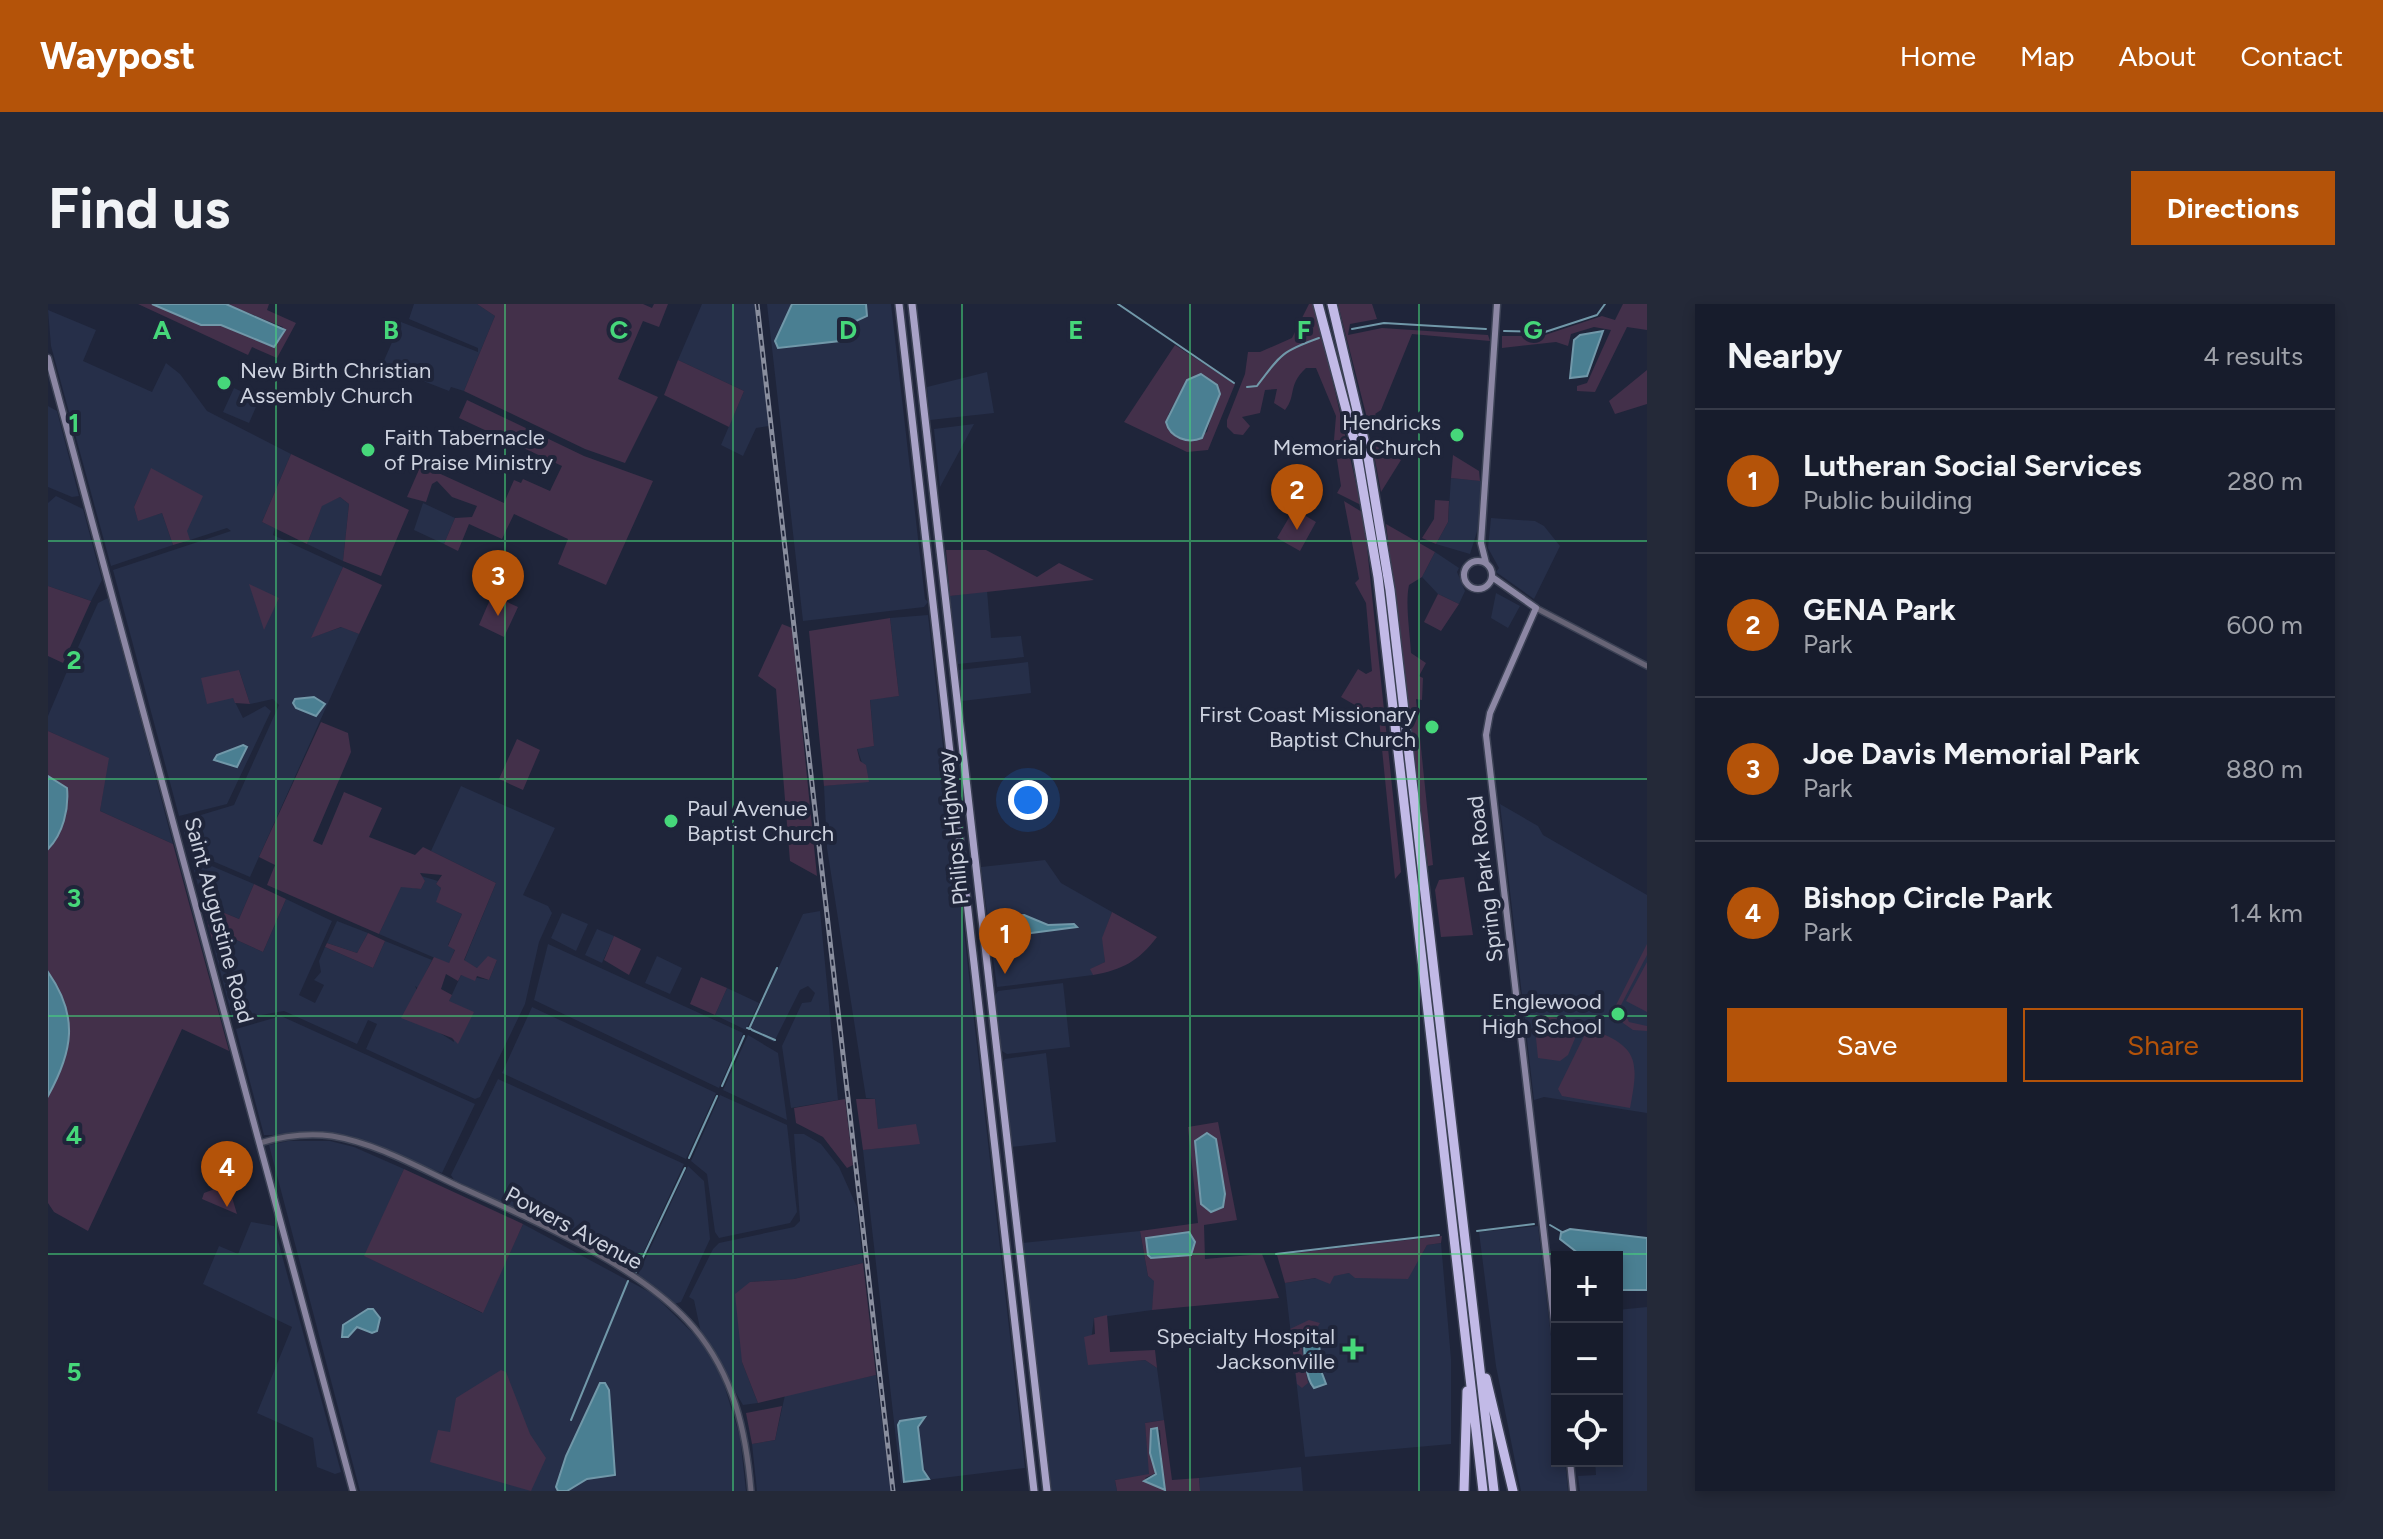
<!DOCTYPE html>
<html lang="en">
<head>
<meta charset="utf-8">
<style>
  body { margin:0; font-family:Figtree,sans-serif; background:#242938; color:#f1f3f6 }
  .controls { position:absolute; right:24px; bottom:24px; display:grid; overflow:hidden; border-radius:0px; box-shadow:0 4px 12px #0003 }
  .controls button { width:72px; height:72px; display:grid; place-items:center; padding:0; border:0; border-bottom:2px solid #363a48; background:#171c2c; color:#f1f3f6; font:40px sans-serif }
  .you { position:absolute; left:980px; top:496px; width:28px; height:28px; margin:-20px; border:6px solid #fff; border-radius:50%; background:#1a73e8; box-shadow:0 0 0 12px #1a73e833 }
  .badge { display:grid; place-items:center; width:52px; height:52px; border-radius:50%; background:#b45309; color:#fff; font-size:26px; font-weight:700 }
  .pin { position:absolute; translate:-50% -66px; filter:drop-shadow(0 2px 4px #0008) }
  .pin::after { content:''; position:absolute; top:42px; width:28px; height:24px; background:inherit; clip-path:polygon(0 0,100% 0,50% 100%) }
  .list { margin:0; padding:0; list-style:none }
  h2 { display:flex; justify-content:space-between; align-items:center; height:104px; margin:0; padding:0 32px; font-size:34px }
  h2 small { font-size:26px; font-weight:400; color:#9ea1a9 }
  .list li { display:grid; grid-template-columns:52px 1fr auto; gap:24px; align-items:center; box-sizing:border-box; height:144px; padding:0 32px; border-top:2px solid #363a48 }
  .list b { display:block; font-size:30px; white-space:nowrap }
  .list p { margin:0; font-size:26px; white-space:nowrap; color:#9ea1a9 }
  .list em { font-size:26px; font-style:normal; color:#9ea1a9 }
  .actions { display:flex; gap:16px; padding:24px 32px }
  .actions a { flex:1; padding:18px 0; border:2px solid #b45309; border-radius:0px; text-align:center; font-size:28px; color:#b45309 }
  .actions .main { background:#b45309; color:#fff }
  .icon { flex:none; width:44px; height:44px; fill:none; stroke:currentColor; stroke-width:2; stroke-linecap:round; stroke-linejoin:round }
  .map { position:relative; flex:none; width:1599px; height:1187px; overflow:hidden; border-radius:0px }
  header { display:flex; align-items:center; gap:48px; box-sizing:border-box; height:112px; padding:0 40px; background:#b45309; color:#fff }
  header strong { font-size:38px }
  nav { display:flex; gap:44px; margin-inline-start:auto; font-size:28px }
  .intro { display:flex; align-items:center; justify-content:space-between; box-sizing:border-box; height:192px; padding:0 48px }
  h1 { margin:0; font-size:56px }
  .button { padding:20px 36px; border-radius:0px; background:#b45309; color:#fff; font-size:28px; font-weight:700 }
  main { display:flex; gap:48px; padding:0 48px }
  aside { flex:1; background:#171c2c; border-radius:0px; box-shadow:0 4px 12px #0003 }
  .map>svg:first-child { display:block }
</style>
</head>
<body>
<header>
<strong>Waypost</strong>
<nav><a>Home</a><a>Map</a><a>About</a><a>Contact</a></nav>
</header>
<div class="intro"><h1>Find us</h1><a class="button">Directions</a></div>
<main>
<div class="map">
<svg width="1599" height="1187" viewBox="0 0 1599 1187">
  <rect width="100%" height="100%" fill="#1f253a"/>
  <!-- built -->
  <path fill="#262f49" d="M366,0h63l18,12 -31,75 -13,-4 -2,4 -67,-26 19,-43 77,30v-4l-69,-29z
    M654,0h53l14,122 -13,2 -13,28 -22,-11 23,-54 -66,-31z
    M719,0h124l34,295 3,3 -4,5 -121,14z
    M0,6l48,20 -13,31 69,31 14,-29 14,11 27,37 84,43 -29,68 13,6 -2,7 70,32 -31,70 30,-10 17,7 -109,243 -61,-26 -8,-30 53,-16 45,-100 -6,-6 -23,5 -11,-34 -6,28 10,20 22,-12 6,5 -44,93 -48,12 -66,-246 118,-39 -4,-3 -37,12 -39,-71 -17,38 4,13 24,-7 11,32 -62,21 -60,-220z
    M939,68l7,41 -64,7 -3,-33z
    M186,84l25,12 -10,23 -26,-11z
    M0,102l9,5 22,85 -7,1 -24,-10z
    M926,120l-34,63 -6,-58z
    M1403,174l31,3 -3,44 -9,29 -34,-10 12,-22z
    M8,192l27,13 19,71 -11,21 -43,-15v-83z
    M292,193l9,7 -6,57 -36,-17 15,-39z
    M375,199l32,15 -11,26 -30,-14z
    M1443,214l44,3 9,5 16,20 -26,53 -38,-27 3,-4 -11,-20z
    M1387,248l24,16 -2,4 8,19 -6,13 -21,-10 -16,-17z
    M939,287l4,47 30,-2 3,21 -66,7 -8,-68z
    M1448,289l24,13 -12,22 -17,-10z
    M60,294l25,93 40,153 -73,-33 8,-53 -60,-27v-15l17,-40 33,-73z
    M880,311l97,853 -124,15 -38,-333 56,-7 -41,-14 -3,-30 -9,-1 -39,-250 -3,-62 44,-5 -11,-33 17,-2 -4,-47 29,-3 -9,-78z
    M980,358l3,31 -69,8 -3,-31z
    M413,482l94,42 -32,67 25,11 4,7 -13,29 -14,62 -45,93 -5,2 -109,-50 11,-25 -9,-4 -11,24 -73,-33 -51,9 -21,-80 18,-3 33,15 23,-53 46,22 -33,74 16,8 9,-18 -10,-5 7,-8 -2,-11 6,-14 48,21 12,-27 47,19 -14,28 -3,-2 22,45 17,11 -5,-41 12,-26 28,5 8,-20 -20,8 -13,-7 32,-78 -65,-32z
    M1452,500l38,22 5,9 104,60v218l-103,-16 -10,3z
    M997,556l16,23 51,29 -9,25 2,25 -14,7 2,6 -96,12 -16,-120z
    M152,557l54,23 -15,35 -36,-15 -11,-41z
    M373,572l17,5 -2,3 5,4 -4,14 25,12 -14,31 7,4 -6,15 -70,-30 22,-48 20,3 4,-8z
    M772,607l18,189 -47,8 -9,-62 20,-43 9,-1 4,-9 -7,-7 -8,4 -26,52 -24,-12 53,-116z
    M514,609l26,11 -12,27 -25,-13z
    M289,617l31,12 -11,20 -30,-10z
    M549,625l17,7 -12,27 -17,-8z
    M500,640l195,89 -24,55 -185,-88z
    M609,652l25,12 -12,26 -25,-11z
    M1015,679l7,64 -63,7 -7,-4 -6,-53 4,-6z
    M679,684l32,15 -13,27 -31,-15z
    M484,703l184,86 -30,66 -184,-86z
    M233,712l194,88 -33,69 -100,-37 -78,-1 -28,-106z
    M700,731l30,18 9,67 -64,-30z
    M998,749l10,89 -45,5 -9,-84 3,-4z
    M450,775l186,85 -51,111 -83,-49 -96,-46 -3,-5z
    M672,791l67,30 10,87 -7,11 -71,15 -4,-6 -8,-58 -16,-13z
    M746,830h10l17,10 18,23 18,40 6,56 -69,16 -44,3 -8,80 16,41 -15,2 -42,-72 -7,-33 -5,-3 24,-48 6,-6 75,-16 6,-6z
    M240,837h42l24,6 50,22 -39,87 117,57 41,-89 130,70 48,47 21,37 18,59 6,54h-386l-91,-346z
    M640,862l16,15 6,58 -29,63 -7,2 -37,-27z
    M203,918l23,4 67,246 -6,2 -18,-7 -4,-29 -56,-25 35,-86 -89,-43 16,-38 19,8z
    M1490,922l19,161v74h8l3,30h-47l-25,-125 -17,-134z
    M1092,927l8,45 7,5 -3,29 -58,8 -6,46 57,-4 12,8 7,52 -19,3 5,52 -35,5 2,11h-65l-30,-248z
    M1393,939l10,116v85l-146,13 -20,-174 64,-10 58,6 20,-34z
    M1599,1003v184h-67l-2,-15 18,-1 -1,-14h22v-151z
    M828,1071l15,116h-134l-5,-47 23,-4 10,-45z
    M1253,1163l2,24h-103l-1,-13z"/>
  <!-- green -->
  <path fill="#43304a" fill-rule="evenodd" d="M90,0h14l49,21h20l53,22 9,-20 -57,-23h43l-2,6 29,13 -19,35 -25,-11 -4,8z
    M429,0h166l9,4 2,-4h14l-9,23 -16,-6 -25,58 40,18 -33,66 -40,-14 -121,-58 31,-75z
    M1261,0h6l46,201 -24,-12 4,-7 -7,-46 2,-24 -20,-48h-10c-19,18 -9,27 -21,42l-11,-7 3,-14 -12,1 -5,23 -18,4 8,9 -7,9 -9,-1 -7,-7v-7l18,-46 3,-22h12l32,-14z
    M1290,0h34l5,15 -27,5 -2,11 34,-7 106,7 2,6 -78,-7 -31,76 -6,4 6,7 -10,13z
    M1575,0h24v26l-20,-3 -32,65 -18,-1v-5l10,-3 24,-53 -17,-3 -23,7 -3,12 -12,-4 -54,6v-12h40l60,-20 13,4z
    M1127,41l60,39 -27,66 -21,2 -63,-30zM1153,70l18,15 -12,43 -17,9 -5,-1 -17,-25 19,-35z
    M630,56l66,31 -15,36 -65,-32z
    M1599,66v34l-32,10 -6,-13z
    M419,96l117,56 69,25 -47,104 -48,-21 10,-25 -54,-25 -12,25 -33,-15 -11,27 -14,-7 11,-26 17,-1 5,-11 -25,-9 -15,-16 -5,3 -6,18 -19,-5 14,-32 83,38 10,-23 7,3 2,-4 27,12 12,-25 -103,-48z
    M1324,140l29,16 -20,32z
    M243,150l118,56 -28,66 -38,-15 6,-57 -9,-7 -18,9 -15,38 -45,-22z
    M1405,151l26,16 1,10 -29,-3z
    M103,164l52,28 -16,35 3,9 -17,5 -11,-32 -24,8 -4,-14z
    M1387,196l14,1 -1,21 -12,22 -14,-6 12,-19z
    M1296,197l18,11 4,26 35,334 -6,7 -16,-160 -38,-22 17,-28 8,5 6,-3 -6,-68 -11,-20 4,-4z
    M1246,205l22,13 -16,29 -23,-13z
    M1338,220l49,28 -13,25 -13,8c-4,18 1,48 2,68l15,10 -7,13 4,2 -1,22 -6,-1 17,166 -5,1z
    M898,246h40l51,27 22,-14 35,17 -144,16z
    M295,263l39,18 -23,49 -18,-7 -30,11z
    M201,280l30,14 -15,32z
    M0,282l43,15 -28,62 -15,-7z
    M1390,290l21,10 -18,27 -17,-9z
    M444,291l26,12 -14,30 -25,-12z
    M842,314l9,78 -29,4 4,46 -17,3 3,12 6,4 3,17 -45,4 -15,-155z
    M734,320l10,4 25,248 -27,-15 -14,-172 -18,-13z
    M191,366l11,34 -15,-1 -2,-5 -26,6 -6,-26z
    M273,418l27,11 3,19 -38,89 9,4 22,-53 38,16 -13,29 46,18 8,-8 73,36 -32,77 13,8 11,-12 9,4 -8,20 -12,-4 -2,5 -14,-6 -3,6 -12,-7 -5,15 11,6 -3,6 25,11 -16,32 -6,-6 -51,-20 33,-61 15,6 6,-13 -7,-4 14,-32 -26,-12 5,-14 -5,-4 6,-9 -22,-2 5,8 -4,8 -20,-2 -22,47 -112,-49 8,-20 -16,-8z
    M0,427l61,27 -9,53 73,33 56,207 -47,-22 -94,202 -34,-19 -6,-9z
    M469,435l23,11 -17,40 -24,-11z
    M1416,573l9,58 -32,2 -6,-47 4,-10z
    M206,580l32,15 -23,53 -33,-15 -18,3 -9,-36 36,15z
    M1064,608l45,25c-18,24 -35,33 -64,38l-3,-6 15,-7 -3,-24z
    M320,629l17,8 -12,27 -48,-21 2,-4 30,10z
    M566,632l27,13 -12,26 -25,-15z
    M1599,640v11l-26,50 8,17 18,4v5l-14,-1 -10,-7 -7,-18z
    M1599,658v50l-21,-11z
    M653,673l26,11 -12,27 -25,-11z
    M1497,711l36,9 -13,31 -8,6 -22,-3 -2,-20 4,-20z
    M1543,725c48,18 48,32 39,79l-68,-12 -4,-7 29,-59z
    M797,795l8,66 -6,3 -24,-31 -27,-14 -2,-15z
    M808,795h19l3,30 38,-5 4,20 -57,6z
    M1170,818l19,98 -33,5 1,34 57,-5 17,44 -127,12 2,-29 -6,-5 -8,-45 58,-8 -10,-96z
    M356,865l119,55 -40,89 -119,-57z
    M180,880l9,30 -35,-15 2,-6z
    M1394,932l-1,7 -14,2 -19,34 -53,-1 -6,-5 -15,3 -4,8 -15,-6 -30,5 -8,-28z
    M815,959l13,112 -118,28 -16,-41 -7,-68 15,-12 44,-3z
    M1059,1011l3,37 45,-2 2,18 -12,-8 -57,5 -4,-28 11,-3 -1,-16z
    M1261,1016l11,3 -5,8 -12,5 -1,15 6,32 -6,5 -5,-4 -7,-55z
    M453,1066l5,2 24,62 16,24 -15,33 -101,-29 8,-32 12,2 6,-34z
    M734,1102l-7,34 -23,4 -6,-31z
    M1116,1116l8,60 27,-2 1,13h-83l-2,-11 34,-6 -4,-51zM1103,1125l9,1 4,60 -19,-12 11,-5 -6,-20z"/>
  <!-- water -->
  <path fill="#4a7f92" stroke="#7198a9" stroke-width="2" d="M104,0h74l59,26 -11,17 -53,-22h-20z
    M744,0h74l1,12 -22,10 -5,15 -62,7 -3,-7z
    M1555,27l-16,45 -17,2 4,-38 6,-5z
    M1153,70l16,11 3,9 -18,44c-14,6 -32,0 -36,-16l21,-42z
    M266,393l11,7 -9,12 -20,-8 -3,-5 2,-4z
    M195,441l4,2 -10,20 -23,-7 3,-5z
    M0,472l19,12c2,21 -4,46 -19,61z
    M976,611l24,10 26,-1 3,3 -69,9 -2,-19z
    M0,668c31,44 25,79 0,124z
    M1159,829l9,6 9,55 -2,13 -12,5 -10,-8 -6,-63z
    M1522,925l77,9v52h-30v-33h-34l-23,-18 1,-6z
    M1141,928l6,10 -4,13 -40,3 -3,-3 -2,-17z
    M320,1005h5l7,9 -3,13 -5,2 -15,-6 -9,10h-6l1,-12z
    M1271,1027l1,37 6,16 -12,4c-8,-9 -13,-43 -7,-54z
    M552,1079h5l4,7 6,85 -28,4 -20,12h-9l-2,-4 10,-31z
    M877,1113l-7,10 5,43 6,9 -25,3 -6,-57 2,-4z
    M1109,1124l8,62 -21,-9 12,-7 -6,-21 1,-24z"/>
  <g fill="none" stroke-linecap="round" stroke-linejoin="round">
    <!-- stream -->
    <path stroke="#7198a9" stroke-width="2" d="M1070,0l116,79
      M1304,25l32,-6 102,6
      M1456,27l41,1 52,-17 8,-11
      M1199,83l10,-1c23,-31 25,-35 62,-48
      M699,724l4,1
      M701,725l28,-61
      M704,726l23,10
      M674,782l22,-50
      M641,854l28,-62
      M1502,921l12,7
      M1429,927l57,-7
      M1228,950l163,-19
      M588,968l49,-104
      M523,1116l57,-139"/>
    <defs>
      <path id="tertiary" d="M1488,304l111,58
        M212,839c23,-7 48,-10 72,-7 43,7 84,30 124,49 74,34 185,80 238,143 40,48 52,103 57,163"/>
      <path id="secondary" d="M0,54l305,1133
        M1416 271a14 14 0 1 1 28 0a14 14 0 1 1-28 0Z
        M1438,259l-5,-20 16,-239
        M1444,273l44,31 -46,105 -4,22 71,612
        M1522,1157l3,30"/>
      <path id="primary" d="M851,0l135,1187
        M864,0l135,1187"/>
      <path id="motorway" d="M1270,0l37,139 23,134 105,914
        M1284,0l36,153 22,133 104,901
        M1438,1074l27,113
        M1416,1187l3,-100"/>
    </defs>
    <!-- tertiary casing -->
    <use href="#tertiary" stroke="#3b4154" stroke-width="8"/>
    <!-- secondary casing -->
    <use href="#secondary" stroke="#3b4154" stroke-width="9"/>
    <!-- primary casing -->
    <use href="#primary" stroke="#3b4154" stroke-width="10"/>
    <!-- motorway casing -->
    <use href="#motorway" stroke="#3b4154" stroke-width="12"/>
    <!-- tertiary -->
    <use href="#tertiary" stroke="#676476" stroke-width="5"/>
    <!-- secondary -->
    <use href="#secondary" stroke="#8c87a4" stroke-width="6"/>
    <!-- primary -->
    <use href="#primary" stroke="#a8a2c7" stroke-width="7"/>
    <!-- motorway -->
    <use href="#motorway" stroke="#c2bae7" stroke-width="9"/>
    <defs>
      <path id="rail" d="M709,0l136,1187"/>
    </defs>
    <!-- rail casing -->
    <use href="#rail" stroke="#898e9e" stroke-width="5"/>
    <!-- rail -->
    <use href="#rail" stroke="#1f253a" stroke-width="2" stroke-dasharray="6" stroke-linecap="butt"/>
  </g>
  <!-- grid -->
  <path fill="none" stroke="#46d77a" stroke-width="2" stroke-opacity="0.55" d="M228,0v1187M457,0v1187M685,0v1187M914,0v1187M1142,0v1187M1371,0v1187M0,237h1599M0,475h1599M0,712h1599M0,950h1599"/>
  <!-- markers -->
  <g fill="#46d77a" stroke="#1f253a" stroke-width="3">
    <circle cx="176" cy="79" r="8"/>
    <circle cx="1409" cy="131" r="8"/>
    <circle cx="320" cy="146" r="8"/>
    <circle cx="1384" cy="423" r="8"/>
    <circle cx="623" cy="517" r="8"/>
    <circle cx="1570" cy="710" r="8"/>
    <path d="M1301 1033h8v8h8v8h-8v8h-8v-8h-8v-8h8z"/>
  </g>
  <g text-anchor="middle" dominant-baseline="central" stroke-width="8" stroke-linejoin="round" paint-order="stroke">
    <!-- poi labels -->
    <g font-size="22" fill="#cdd2df" stroke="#1f253a" text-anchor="end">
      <text x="192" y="66" text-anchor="start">New Birth Christian<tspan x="192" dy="25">Assembly Church</tspan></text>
      <text x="1393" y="118">Hendricks<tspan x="1393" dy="25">Memorial Church</tspan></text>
      <text x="336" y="133" text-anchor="start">Faith Tabernacle<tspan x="336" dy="25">of Praise Ministry</tspan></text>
      <text x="1368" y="410">First Coast Missionary<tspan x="1368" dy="25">Baptist Church</tspan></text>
      <text x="639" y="504" text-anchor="start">Paul Avenue<tspan x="639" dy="25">Baptist Church</tspan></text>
      <text x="1554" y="697">Englewood<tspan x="1554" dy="25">High School</tspan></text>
      <text x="1287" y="1032">Specialty Hospital<tspan x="1287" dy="25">Jacksonville</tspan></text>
    </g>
    <!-- street labels -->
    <g font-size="22" fill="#cdd2df" stroke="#1f253a">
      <text transform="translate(905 524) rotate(-96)">Philips Highway</text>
      <text transform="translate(1437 575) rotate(-97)">Spring Park Road</text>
      <text transform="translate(171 616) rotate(75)">Saint Augustine Road</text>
      <text transform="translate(526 924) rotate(28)">Powers Avenue</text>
    </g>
  </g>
  <g font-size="26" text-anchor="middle" font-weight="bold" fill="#46d77a" stroke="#1f253a" stroke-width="8" stroke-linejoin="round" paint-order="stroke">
    <text x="114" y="35">A</text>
    <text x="343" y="35">B</text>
    <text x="571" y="35">C</text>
    <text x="800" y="35">D</text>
    <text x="1028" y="35">E</text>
    <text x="1256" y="35">F</text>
    <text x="1485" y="35">G</text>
    <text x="26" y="128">1</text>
    <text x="26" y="365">2</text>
    <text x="26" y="603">3</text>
    <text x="26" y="840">4</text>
    <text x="26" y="1077">5</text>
  </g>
</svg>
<div class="controls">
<button>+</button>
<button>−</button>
<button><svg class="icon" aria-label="locate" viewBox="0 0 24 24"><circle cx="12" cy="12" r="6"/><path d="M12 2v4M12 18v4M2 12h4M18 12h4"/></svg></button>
</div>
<div class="you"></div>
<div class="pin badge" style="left:957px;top:670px">1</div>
<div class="pin badge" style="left:1249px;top:226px">2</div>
<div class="pin badge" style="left:450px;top:312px">3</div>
<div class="pin badge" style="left:179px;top:903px">4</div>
</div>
<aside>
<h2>Nearby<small>4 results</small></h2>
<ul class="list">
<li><span class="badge">1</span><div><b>Lutheran Social Services</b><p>Public building</p></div><em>280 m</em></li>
<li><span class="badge">2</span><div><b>GENA Park</b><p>Park</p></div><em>600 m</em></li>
<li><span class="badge">3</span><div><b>Joe Davis Memorial Park</b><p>Park</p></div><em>880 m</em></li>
<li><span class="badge">4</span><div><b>Bishop Circle Park</b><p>Park</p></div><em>1.4 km</em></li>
</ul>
<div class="actions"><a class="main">Save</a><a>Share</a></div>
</aside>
</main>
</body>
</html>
